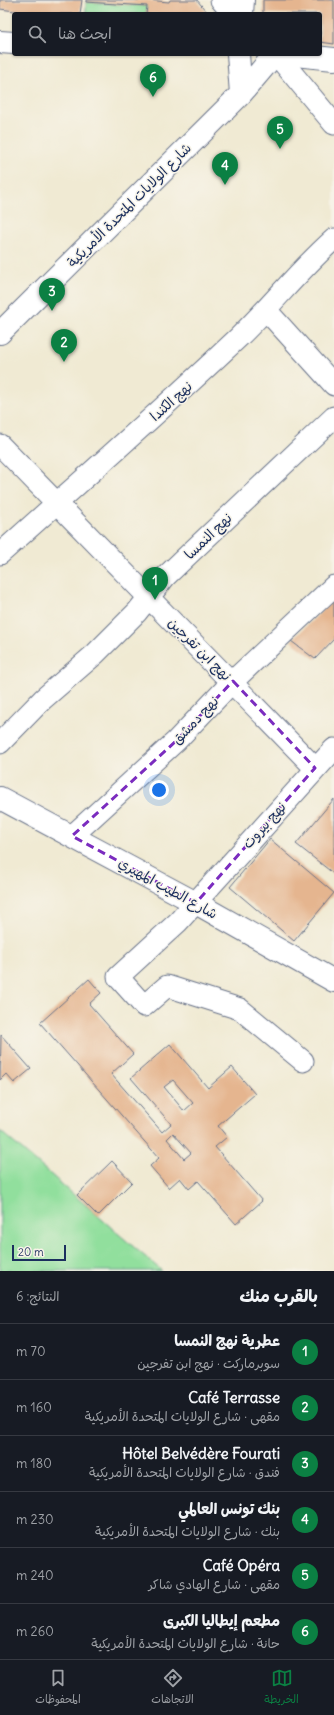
<!DOCTYPE html>
<html lang="ar">
<head>
<meta charset="utf-8">
<style>
  body { margin:0; font-family:Delius,"Playpen Sans Arabic",sans-serif; background:#242831; color:#f1f3f6; direction:rtl }
  .scale { position:absolute; left:12px; bottom:10px; width:54px; box-sizing:border-box; padding-left:4px; border:2px solid #1b2f5e; border-top:0; font-size:11px; line-height:14px; white-space:nowrap; color:#1b2f5e; -webkit-text-stroke:3px #f7f3e8; paint-order:stroke }
  .you { position:absolute; left:159px; top:790px; width:14px; height:14px; margin:-10px; border:3px solid #fff; border-radius:50%; background:#1a73e8; box-shadow:0 0 0 6px #1a73e833 }
  .badge { display:grid; place-items:center; width:26px; height:26px; border-radius:50%; background:#0b8043; color:#fff; font-size:13px; font-weight:700 }
  .pin { position:absolute; translate:-50% -33px; filter:drop-shadow(0 1px 2px #0008) }
  .pin::after { content:''; position:absolute; top:21px; width:14px; height:12px; background:inherit; clip-path:polygon(0 0,100% 0,50% 100%) }
  .list { margin:0; padding:0; list-style:none }
  h2 { display:flex; justify-content:space-between; align-items:center; height:52px; margin:0; padding:0 16px; font-size:17px }
  h2 small { font-size:13px; font-weight:400; color:#9ea1a6 }
  .list li { display:grid; grid-template-columns:26px 1fr auto; gap:12px; align-items:center; box-sizing:border-box; height:56px; padding:0 16px; border-top:1px solid #363941 }
  .list b { display:block; font-size:15px; white-space:nowrap }
  .list p { margin:0; font-size:13px; white-space:nowrap; color:#9ea1a6 }
  .list em { font-size:13px; font-style:normal; color:#9ea1a6 }
  .icon { flex:none; width:22px; height:22px; fill:none; stroke:currentColor; stroke-width:2; stroke-linecap:round; stroke-linejoin:round }
  .map { position:relative; flex:none; width:334px; height:1271px; overflow:hidden; direction:ltr }
  .search { position:absolute; background:#171b24; box-shadow:0 1px 3px #0004; left:12px; right:12px; top:12px; height:44px; display:flex; align-items:center; gap:10px; box-sizing:border-box; padding:0 14px; border-radius:4px; color:#9ea1a6; font-size:15px }
  .sheet { height:388px; background:#171b24 }
  nav { display:flex; justify-content:space-around; align-items:center; box-sizing:border-box; height:56px; border-top:1px solid #363941; background:#171b24; font-size:11px; color:#9ea1a6 }
  nav a { display:grid; justify-items:center; gap:2px }
  nav .on { color:#0b8043 }
  .map>svg:first-child { display:block }
</style>
</head>
<body>
<div class="map">
<svg width="334" height="1271" viewBox="0 0 334 1271">
  <rect width="100%" height="100%" fill="#f7f3e8"/>
  <filter id="ink" filterUnits="userSpaceOnUse"><feTurbulence type="fractalNoise" baseFrequency=".025" numOctaves="2"/><feDisplacementMap in="SourceGraphic" scale="8" xChannelSelector="R" yChannelSelector="G"/><feConvolveMatrix kernelMatrix="1 2 1 2 8 2 1 2 1" color-interpolation-filters="sRGB"/></filter>
  <filter id="wash" filterUnits="userSpaceOnUse"><feTurbulence type="fractalNoise" baseFrequency=".012" numOctaves="4" result="noise"/><feDisplacementMap in="SourceGraphic" scale="16" xChannelSelector="R" yChannelSelector="G"/><feGaussianBlur stdDeviation="0.9" result="paint"/><feColorMatrix in="noise" values="0 0 0 0 0 0 0 0 0 0 0 0 0 0 0 0 0 1.4 0 .05"/><feComposite in="paint" operator="in"/></filter>
  <g filter="url(#wash)">
    <rect width="100%" height="100%" fill="#f0ead3"/>
    <!-- green -->
    <path fill="#91df9d" stroke="#56877e" d="M86,2l61,4 -1,8h-60z
      M0,1131c55,46 107,94 162,140h-162z"/>
    <g id="blocks">
      <!-- building -->
      <path fill="#e5b58f" fill-rule="evenodd" d="M0,0h82l-2,14h-42l-38,-5z
        M86,0h61l22,2 1,-2h27l9,11 -2,3h-58l1,-8 -61,-4z
        M263,0h71v44l-14,-2v-28h-57z
        M334,599v40l-19,20 -24,-18z
        M334,799v75l-38,-30z
        M270,839l64,54 -40,48 -64,-54z
        M89,979l12,14 -12,11 44,50 -22,20 51,58 9,-8 -40,-46 39,-34 38,44 24,-21 23,27 -37,32 9,11 -12,10 47,54 -26,23 -38,-43 -9,8 -9,-11 -11,10 -19,-22 9,-8 -119,-135zM173,1080l20,23 -9,8 -20,-24zM173,1133l18,20 -7,6 -17,-20z
        M1,1035l30,34 -17,14 -8,-9 -6,6z
        M112,1161l20,21 -34,34 -21,-21z"/>
    </g>
  </g>
  <g filter="url(#ink)">
    <use href="#blocks" fill-opacity="0" stroke="#667087" stroke-width="1"/>
    <g fill="none" stroke-linecap="round" stroke-linejoin="round">
      <defs>
        <path id="minor" d="M221,0l12,14
          M276,54l58,70
          M267,311l67,74
          M0,445l315,323
          M0,554c80,-72 161,-143 239,-217 33,-32 61,-68 95,-98
          M0,743l43,-44 52,-45 42,-42 28,-35 23,-22 146,-138
          M72,836l104,-95 57,-60 101,-95
          M303,1061l-63,-52 -73,-23 -23,20 -26,-29 60,-55 156,-173"/>
        <path id="major" d="M242,14l1,-14
          M0,42l14,1
          M238,54l3,40
          M285,54l49,5
          M0,333l241,-239 34,-40
          M0,798l196,105 138,78"/>
      </defs>
      <!-- minor casing -->
      <use href="#minor" stroke="#667087" stroke-width="23"/>
      <!-- major casing -->
      <use href="#major" stroke="#667087" stroke-width="24"/>
      <!-- minor -->
      <use href="#minor" stroke="#fff" stroke-width="21"/>
      <!-- major -->
      <use href="#major" stroke="#fff" stroke-width="22"/>
    </g>
  </g>
  <!-- marked area -->
  <path fill="none" stroke="#7b2cbf" stroke-width="3" stroke-dasharray="8 5" stroke-linejoin="round" d="M233,681l82,87 -119,135 -124,-67 104,-95z"/>
  <g text-anchor="middle" dominant-baseline="central" stroke-width="3" stroke-linejoin="round" paint-order="stroke">
    <!-- street labels -->
    <g font-size="14" fill="#1b2f5e" stroke="#f7f3e8">
      <text transform="translate(129 205) rotate(-45)">شارع الولايات المتحدة الأمريكية</text>
      <text transform="translate(171 401) rotate(-42)">نهج الكندا</text>
      <text transform="translate(208 536) rotate(-44)">نهج النمسا</text>
      <text transform="translate(200 649) rotate(45)">نهج ابن تفرجين</text>
      <text transform="translate(195 720) rotate(-46)">نهج دمشق</text>
      <text transform="translate(264 825) rotate(-48)">نهج بيروت</text>
      <text transform="translate(168 888) rotate(29)">شارع الطيب المهيري</text>
    </g>
  </g>
</svg>
<div class="scale">20 m</div>
<div class="you"></div>
<div class="pin badge" style="left:155px;top:600px">1</div>
<div class="pin badge" style="left:64px;top:362px">2</div>
<div class="pin badge" style="left:52px;top:311px">3</div>
<div class="pin badge" style="left:225px;top:185px">4</div>
<div class="pin badge" style="left:280px;top:149px">5</div>
<div class="pin badge" style="left:153px;top:97px">6</div>
<div class="search"><svg class="icon" aria-label="search" viewBox="0 0 24 24"><circle cx="10" cy="10" r="6"/><path d="M15 15l6 6"/></svg>ابحث هنا</div>
</div>
<section class="sheet">
<h2>بالقرب منك<small>النتائج: 6</small></h2>
<ul class="list">
<li><span class="badge">1</span><div><b>عطرية نهج النمسا</b><p>سوبرماركت · نهج ابن تفرجين</p></div><em>70 m</em></li>
<li><span class="badge">2</span><div><b>Café Terrasse</b><p>مقهى · شارع الولايات المتحدة الأمريكية</p></div><em>160 m</em></li>
<li><span class="badge">3</span><div><b>Hôtel Belvédère Fourati</b><p>فندق · شارع الولايات المتحدة الأمريكية</p></div><em>180 m</em></li>
<li><span class="badge">4</span><div><b>بنك تونس العالمي</b><p>بنك · شارع الولايات المتحدة الأمريكية</p></div><em>230 m</em></li>
<li><span class="badge">5</span><div><b>Café Opéra</b><p>مقهى · شارع الهادي شاكر</p></div><em>240 m</em></li>
<li><span class="badge">6</span><div><b>مطعم إيطاليا الكبرى</b><p>حانة · شارع الولايات المتحدة الأمريكية</p></div><em>260 m</em></li>
</ul>
</section>
<nav>
<a class="on"><svg class="icon" aria-label="map" viewBox="0 0 24 24"><path d="M3 6l6-2 6 2 6-2v14l-6 2-6-2-6 2zM9 4v14M15 6v14"/></svg>الخريطة</a>
<a><svg class="icon" aria-label="directions" viewBox="0 0 24 24"><path d="M12 3l9 9-9 9-9-9zM9 14v-3h6M13 9l2 2-2 2"/></svg>الاتجاهات</a>
<a><svg class="icon" aria-label="saved" viewBox="0 0 24 24"><path d="M7 4h10v16l-5-4-5 4z"/></svg>المحفوظات</a>
</nav>
</body>
</html>
